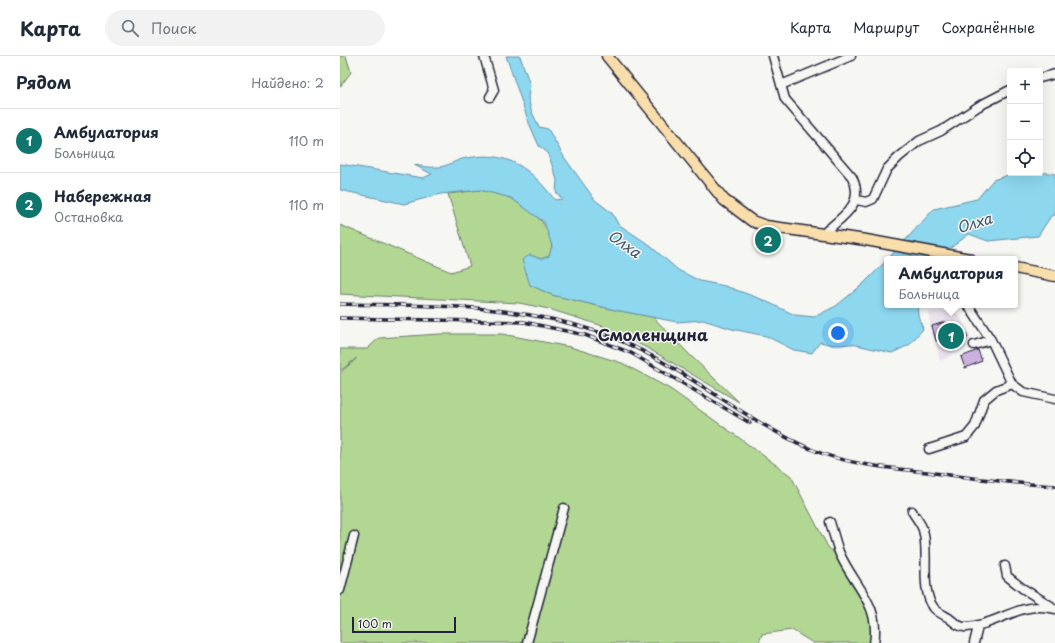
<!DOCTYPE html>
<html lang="ru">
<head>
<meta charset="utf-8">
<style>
  body { margin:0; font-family:"Playpen Sans",sans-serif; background:#f2f2f3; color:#1f2937 }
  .controls { position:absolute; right:12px; top:12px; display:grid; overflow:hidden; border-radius:4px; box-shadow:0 4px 16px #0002 }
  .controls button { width:36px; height:36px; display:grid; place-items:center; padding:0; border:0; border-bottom:1px solid #e0e1e3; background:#fff; color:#1f2937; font:20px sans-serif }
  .scale { position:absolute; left:12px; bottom:10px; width:104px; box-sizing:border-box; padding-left:4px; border:2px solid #22223b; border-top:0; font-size:11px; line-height:14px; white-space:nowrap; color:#22223b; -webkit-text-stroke:3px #f6f6f2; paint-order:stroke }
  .you { position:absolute; left:498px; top:277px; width:14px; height:14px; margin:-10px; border:3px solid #fff; border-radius:50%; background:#1a73e8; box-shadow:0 0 0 6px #1a73e833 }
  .badge { display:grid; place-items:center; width:26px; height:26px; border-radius:50%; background:#0f766e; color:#fff; font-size:13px; font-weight:700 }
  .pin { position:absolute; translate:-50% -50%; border:2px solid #fff; box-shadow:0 1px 4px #0006 }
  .popup { position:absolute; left:544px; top:200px; width:134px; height:52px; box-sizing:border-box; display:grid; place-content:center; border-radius:4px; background:#fff; filter:drop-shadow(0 1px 3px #0005); font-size:13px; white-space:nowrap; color:#747a83 }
  .popup b { font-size:15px; color:#1f2937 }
  .popup::after { content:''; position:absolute; left:50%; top:100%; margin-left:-8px; border:8px solid transparent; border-top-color:#fff }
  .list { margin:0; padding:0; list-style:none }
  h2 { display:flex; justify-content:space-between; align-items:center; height:52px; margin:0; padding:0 16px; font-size:17px }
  h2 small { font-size:13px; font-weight:400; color:#747a83 }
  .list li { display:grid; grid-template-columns:26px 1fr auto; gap:12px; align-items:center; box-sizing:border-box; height:64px; padding:0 16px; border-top:1px solid #e0e1e3 }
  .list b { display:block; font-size:15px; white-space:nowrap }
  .list p { margin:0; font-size:13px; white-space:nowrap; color:#747a83 }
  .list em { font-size:13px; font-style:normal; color:#747a83 }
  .icon { flex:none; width:22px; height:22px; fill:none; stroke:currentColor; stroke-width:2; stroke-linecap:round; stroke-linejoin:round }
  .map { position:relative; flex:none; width:715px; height:587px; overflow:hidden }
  header { display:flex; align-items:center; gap:24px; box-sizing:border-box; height:56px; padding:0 20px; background:#fff; border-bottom:1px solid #e0e1e3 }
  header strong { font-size:19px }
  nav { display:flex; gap:22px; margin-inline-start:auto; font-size:14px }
  .search { width:280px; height:36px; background:#f2f2f3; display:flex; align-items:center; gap:10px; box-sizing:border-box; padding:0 14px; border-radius:22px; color:#747a83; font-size:15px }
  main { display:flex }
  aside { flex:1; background:#fff }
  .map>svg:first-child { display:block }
</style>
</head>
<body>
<header>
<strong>Карта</strong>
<div class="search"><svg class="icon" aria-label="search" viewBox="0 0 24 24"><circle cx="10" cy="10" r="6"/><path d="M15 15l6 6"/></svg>Поиск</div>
<nav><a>Карта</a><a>Маршрут</a><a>Сохранённые</a></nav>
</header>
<main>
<aside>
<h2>Рядом<small>Найдено: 2</small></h2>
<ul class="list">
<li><span class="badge">1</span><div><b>Амбулатория</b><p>Больница</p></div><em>110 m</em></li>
<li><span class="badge">2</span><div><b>Набережная</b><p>Остановка</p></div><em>110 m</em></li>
</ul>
</aside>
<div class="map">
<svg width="715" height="587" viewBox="0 0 715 587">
  <rect width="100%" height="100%" fill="#f6f6f2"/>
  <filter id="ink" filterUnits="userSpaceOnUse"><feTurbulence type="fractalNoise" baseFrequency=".025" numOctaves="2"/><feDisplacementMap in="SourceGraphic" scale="8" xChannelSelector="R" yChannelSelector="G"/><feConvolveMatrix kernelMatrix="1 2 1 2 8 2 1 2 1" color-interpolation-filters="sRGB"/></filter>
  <g filter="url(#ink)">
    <!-- built -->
    <path fill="#e9e1ec" d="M613,254l8,8 10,23 -6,2 3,5 -17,6v2l-11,5 -6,-25h-3l-2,-24z"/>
    <!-- green -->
    <path fill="#b2d793" stroke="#6a7c67" d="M0,0h6l5,16 -11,15z
      M140,134c10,3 23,4 32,9 21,12 46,30 38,57l-9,3 -11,-4v30l22,10 63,15 38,7 37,38 49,47 -90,-53 -46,-23 -54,-17 -30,-6 -179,-9v-69l111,47 19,-6 -22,-72z
      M100,278h62l68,13 52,16 48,26 68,48 53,39 37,71 25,25 24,53 -5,18h-59l-21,-13 -30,4 -3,9h-419v-270l17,-15 -17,13v-22h27l12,-11z"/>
    <!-- water -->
    <path fill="#8dd7ef" stroke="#628fa7" d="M166,0h14l10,29 -2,12 3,13 8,17 9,2 16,28 31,43 17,13 6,11 30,20 30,26 22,11 25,5 36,13 34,16 19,2 22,-11 26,-21 25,-25v45h30l1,10 5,14 -14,16 -17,8 -40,-9 -20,1 -12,-3 -8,11 -18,-3 -28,-14 -34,-7 -29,-9 -26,2 -62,-12 -63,-15 -22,-10 -8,-25 8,-5 11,4 8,-3 3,-10 -8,-24 -33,-24 -31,-8 -39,4 -37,10 -64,-14v-26l83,14 9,-4 -18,-9c7,1 16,3 24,2 9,0 19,-8 29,-9 41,-8 64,11 88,42l7,-1 -6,-7 1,-12 -9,-27 -9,-7 -10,-23z
      M700,116l15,2v41l-4,1 -13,20 -50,5 -19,-7 -21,16 -8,9h-52l46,-50 43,-10 16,-19 21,-7z"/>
    <!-- building -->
    <path fill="#ccb1de" stroke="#22223b" d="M605,266l1,6 -6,1 3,11 -7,1 -4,-15z
      M625,274l3,7 -2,2 -15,9 -5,-8z
      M638,294l4,11 -17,7 -4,-11z"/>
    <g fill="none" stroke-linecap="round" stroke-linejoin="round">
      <defs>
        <path id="minor" d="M144,0l10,34 -4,7
          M433,0l12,43 67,78c14,28 -11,40 -29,57
          M700,22l15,-4
          M441,29l70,-29
          M517,144l9,2 7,-3 14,-30 12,-12 20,-16 22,-10 38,-25 31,-16
          M628,249l23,35 21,44 11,8 32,7
          M634,289l17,-5
          M589,393l37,-12 9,-11 9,-26 12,-10 16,-6
          M572,455c3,6 9,12 11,19 7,22 -4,59 11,78 3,4 10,7 15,10 6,5 11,10 18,9 32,-2 53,-27 88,-18
          M490,466c3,10 6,21 9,30 14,33 42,52 35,91
          M665,510l2,10 15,12 29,18
          M0,534l14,-54
          M187,587l37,-135
          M634,587l4,-16"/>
        <path id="major" d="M267,0l117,144 28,21 14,5 100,14 104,19
          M675,212l40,8"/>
      </defs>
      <!-- minor casing -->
      <use href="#minor" stroke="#22223b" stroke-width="11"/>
      <!-- major casing -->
      <use href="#major" stroke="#22223b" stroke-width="13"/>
      <!-- minor -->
      <use href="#minor" stroke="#f6f6f2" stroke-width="8"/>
      <!-- major -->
      <use href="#major" stroke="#f9deab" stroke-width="10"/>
      <defs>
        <path id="rail" d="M0,248c89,2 173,-1 258,28 77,26 140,86 215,118 36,15 76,18 114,22 43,6 85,11 128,14
          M0,262l184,4 61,13 46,18 119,70"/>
      </defs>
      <!-- rail casing -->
      <use href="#rail" stroke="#22223b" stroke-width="3.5"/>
      <!-- rail -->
      <use href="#rail" stroke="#f6f6f2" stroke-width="2" stroke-dasharray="6" stroke-linecap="butt"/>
    </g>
  </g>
  <g text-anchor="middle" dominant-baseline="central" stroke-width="3" stroke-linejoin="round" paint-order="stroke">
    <!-- water labels -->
    <g font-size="15" font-style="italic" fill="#425871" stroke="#f6f6f2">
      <text transform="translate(634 166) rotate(-17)">Олха</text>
      <text transform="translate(285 187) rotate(35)">Олха</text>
    </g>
    <!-- quarter labels -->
    <g font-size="16" font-weight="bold" fill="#22223b" stroke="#f6f6f2">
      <text x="313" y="278">Смоленщина</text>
    </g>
  </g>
</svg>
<div class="controls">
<button>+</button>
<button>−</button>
<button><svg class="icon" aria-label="locate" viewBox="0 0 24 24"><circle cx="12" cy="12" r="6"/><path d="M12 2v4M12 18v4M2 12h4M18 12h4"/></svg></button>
</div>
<div class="scale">100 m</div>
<div class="you"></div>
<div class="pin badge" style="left:611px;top:280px">1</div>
<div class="popup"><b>Амбулатория</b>Больница</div>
<div class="pin badge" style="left:428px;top:184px">2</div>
</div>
</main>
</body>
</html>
